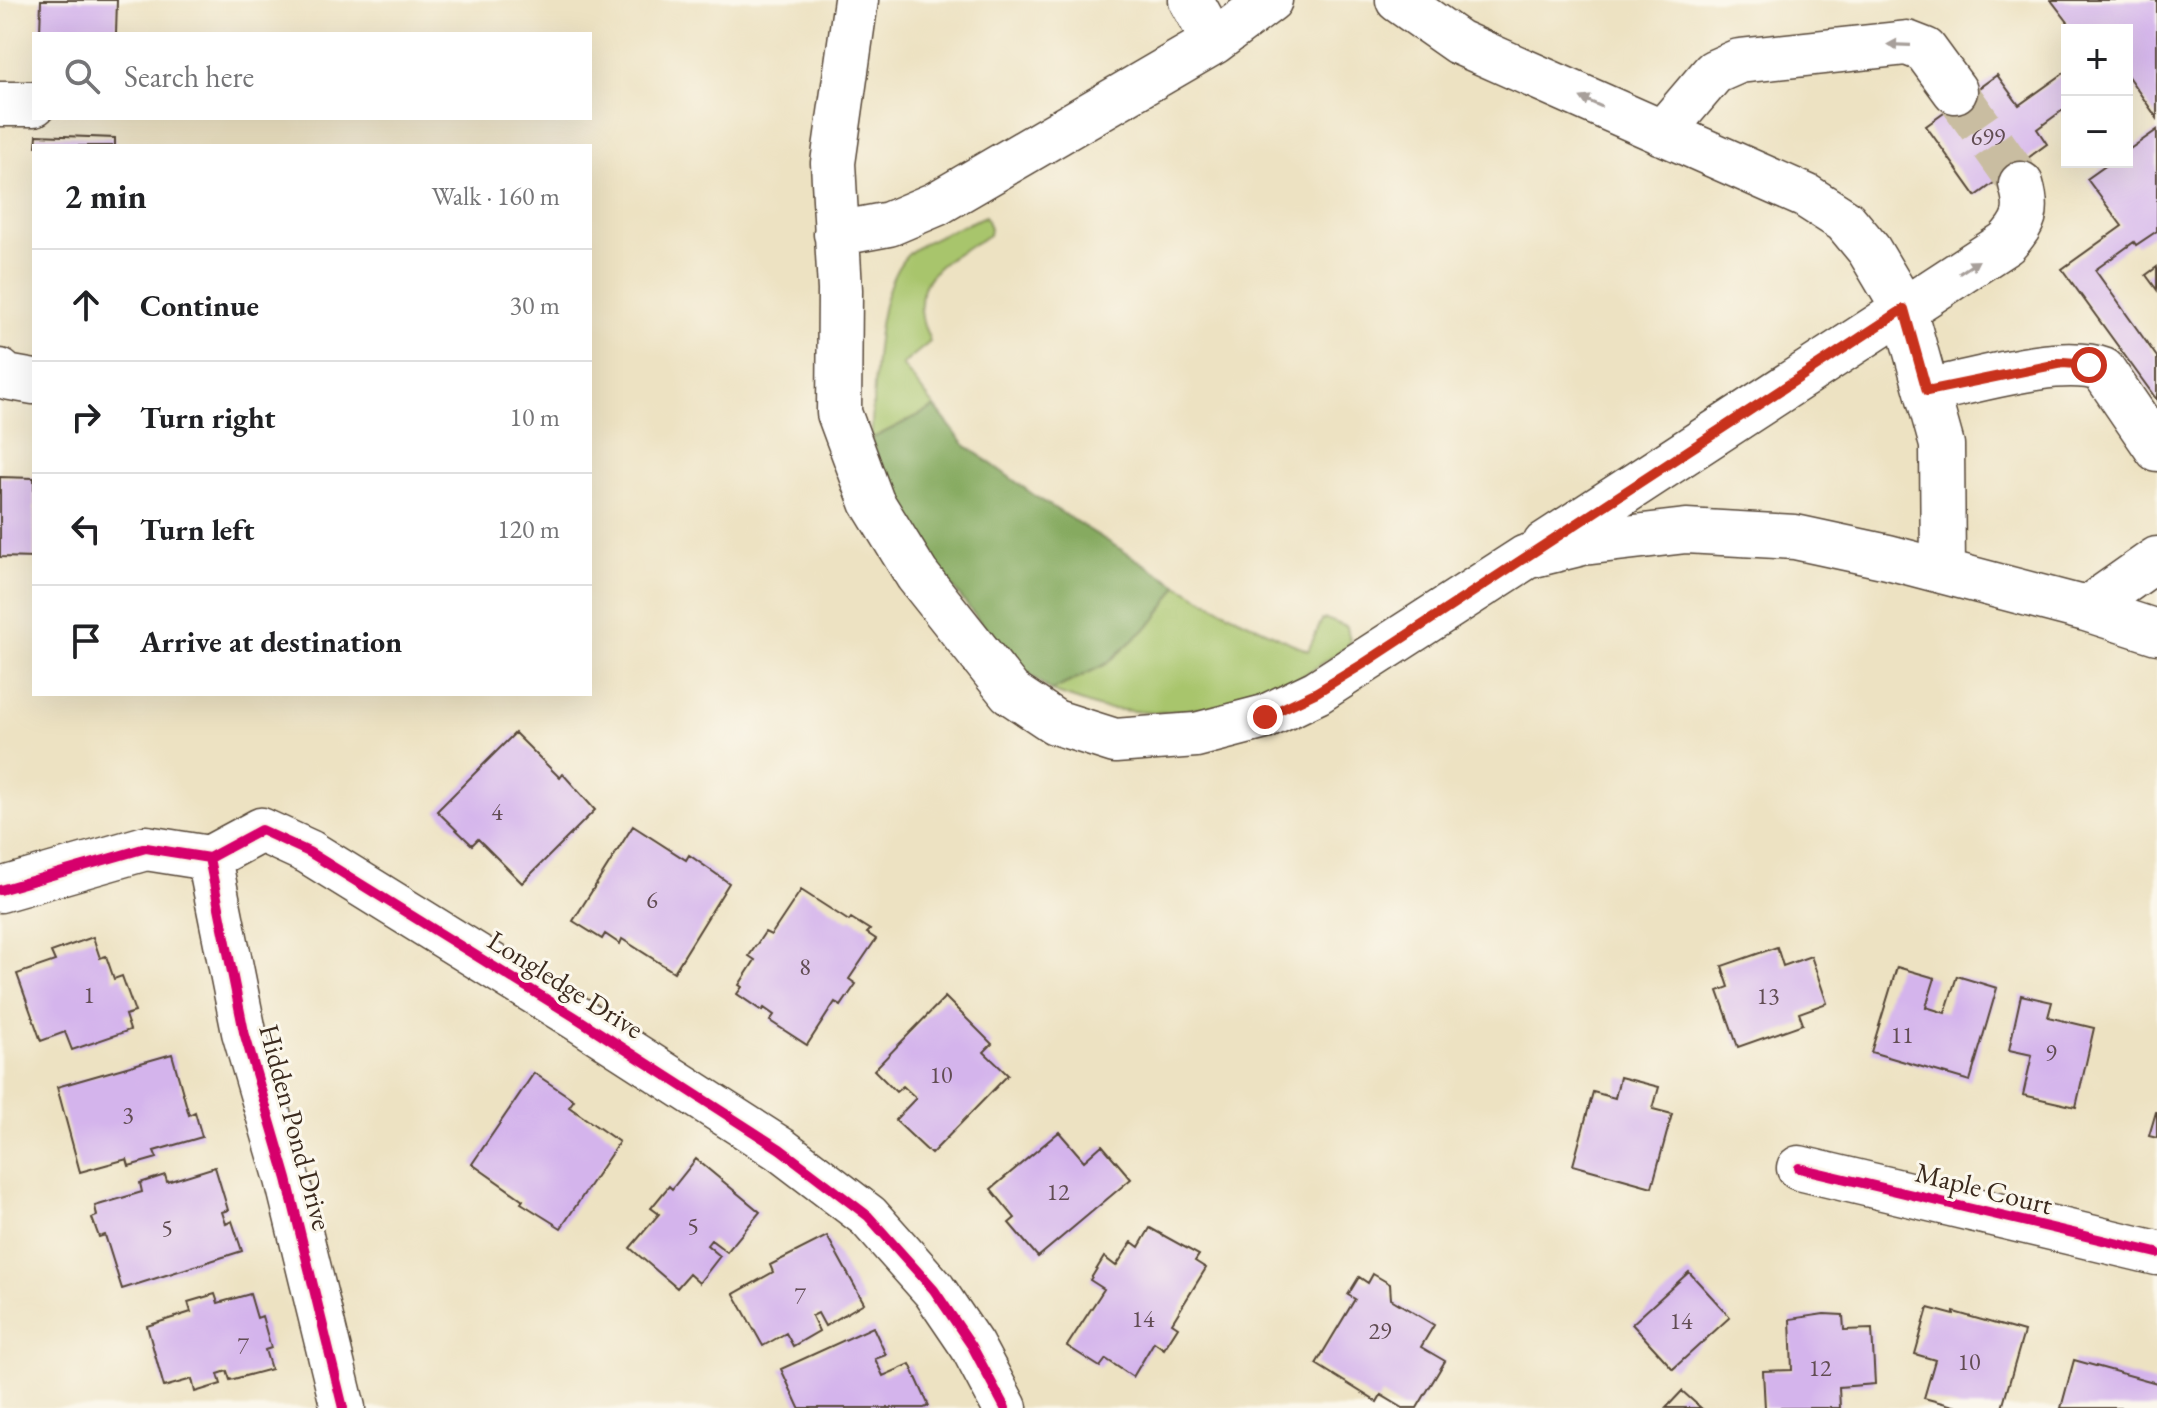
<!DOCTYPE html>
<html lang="en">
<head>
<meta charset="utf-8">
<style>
  body { margin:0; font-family:"EB Garamond",serif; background:#f6f6f6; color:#202124 }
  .controls { position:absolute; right:24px; top:24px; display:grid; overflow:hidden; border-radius:0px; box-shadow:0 8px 32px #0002 }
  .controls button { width:72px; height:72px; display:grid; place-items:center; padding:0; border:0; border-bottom:2px solid #e0e0e0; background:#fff; color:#202124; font:40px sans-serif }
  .stop { position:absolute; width:24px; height:24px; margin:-18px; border:6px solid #c8321e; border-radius:50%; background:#fff }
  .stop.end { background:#c8321e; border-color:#fff; box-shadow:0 2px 8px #0008 }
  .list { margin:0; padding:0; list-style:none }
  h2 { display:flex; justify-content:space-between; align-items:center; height:104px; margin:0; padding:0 32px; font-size:34px }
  h2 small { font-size:26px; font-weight:400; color:#757577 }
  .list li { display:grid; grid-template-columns:52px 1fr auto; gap:24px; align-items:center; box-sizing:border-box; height:112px; padding:0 32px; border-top:2px solid #e0e0e0 }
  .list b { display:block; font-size:30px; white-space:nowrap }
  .list em { font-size:26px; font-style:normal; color:#757577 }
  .icon { flex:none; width:44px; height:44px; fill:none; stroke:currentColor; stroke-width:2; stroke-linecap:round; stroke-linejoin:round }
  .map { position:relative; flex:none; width:2157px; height:1408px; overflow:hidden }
  .search { position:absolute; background:#fff; box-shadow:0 8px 32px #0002; left:32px; top:32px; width:560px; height:88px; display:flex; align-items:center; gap:20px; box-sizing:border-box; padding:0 28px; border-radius:0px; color:#757577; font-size:30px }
  .panel { position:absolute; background:#fff; box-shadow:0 8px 32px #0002; left:32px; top:144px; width:560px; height:552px; border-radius:0px }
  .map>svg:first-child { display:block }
</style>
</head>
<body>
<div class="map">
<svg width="2157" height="1408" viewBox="0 0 2157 1408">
  <rect width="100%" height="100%" fill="#fbf7ec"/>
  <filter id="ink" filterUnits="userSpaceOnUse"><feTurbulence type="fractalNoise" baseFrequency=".0125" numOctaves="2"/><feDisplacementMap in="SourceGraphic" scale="16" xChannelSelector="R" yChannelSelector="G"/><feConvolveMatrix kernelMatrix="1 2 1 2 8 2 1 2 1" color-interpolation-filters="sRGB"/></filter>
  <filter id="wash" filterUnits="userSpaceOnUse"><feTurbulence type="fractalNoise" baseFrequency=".006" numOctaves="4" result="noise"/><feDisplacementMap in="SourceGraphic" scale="32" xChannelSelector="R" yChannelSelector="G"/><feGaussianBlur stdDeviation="1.8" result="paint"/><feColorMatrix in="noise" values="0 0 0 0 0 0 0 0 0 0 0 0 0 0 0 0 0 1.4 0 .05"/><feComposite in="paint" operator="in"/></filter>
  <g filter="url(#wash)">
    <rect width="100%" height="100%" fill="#ede2c2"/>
    <!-- green -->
    <path fill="#a8c56c" stroke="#727845" stroke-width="2" d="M985,216l5,12 -1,7c-34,21 -76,35 -67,83 1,8 6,16 8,24l-28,23 33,42 -64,32c4,-48 1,-157 41,-188 20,-15 50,-24 73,-35z
      M1178,585l54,30 76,36 14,-31 4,-1 21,8 3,14 -4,7 -76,49 -27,7 -89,9 -54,-5 -49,-17 56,-27 48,-44z"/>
    <!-- forest -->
    <path fill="#86aa60" stroke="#606a3f" stroke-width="2" d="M935,407l29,37 74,54 140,87 -23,35 -49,44 -55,27 -45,-35 -110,-143 -25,-74z"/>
    <g id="blocks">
      <!-- building -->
      <path fill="#d4b4ec" d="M41,0h76l-1,34h-76z
        M2051,0h106v118l-30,-43v-45h-53z
        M2067,71v36l-30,22 10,15 -71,52 -50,-70 71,-51 22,30z
        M2157,130v101l-21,14 -2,-3 -39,28 62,87v43l-95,-131 60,-43 -35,-47 24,-17h16v-11z
        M37,135l78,3v8h-79z
        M2157,267v23l-11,-15z
        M0,477l34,1v80l-34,-1z
        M515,733l45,45 3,-4 32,36 -73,73 -44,-44 -6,6 -35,-34z
        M633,826l53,34 3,-5 40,28 -55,89 -52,-33 -2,5 -15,-10 -3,5 -29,-18z
        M801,890l48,31 2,-3 19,12 -3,3 9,6 -27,40 7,5 -15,22 -6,-4 -28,43 -37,-24 4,-6 -10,-7 -2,3 -25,-17 5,-7 -3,-2 16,-25 -6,-4 16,-24 6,3z
        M93,937l7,21 6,-2 8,23 8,-3 13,36 -10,3 5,15 -58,20 -7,-18 -24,9 -24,-67 38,-13 -4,-9z
        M1777,947l6,19 28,-10 16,47 -28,10 4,11 -65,23 -20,-56 11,-4 -7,-21z
        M1897,967l38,11 -9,29 19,6 12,-37 40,12 -27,93 -99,-29z
        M2021,995l31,7 -4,15 46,11 -18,79 -53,-12 9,-40 -23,-5z
        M945,997l47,47 -8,8 24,23 -77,79 -36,-34 21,-22 -13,-12 -7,6 -22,-22z
        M172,1054l17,61 6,-3 7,25 -48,14 3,7 -28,8 -2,-7 -47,13 -23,-85z
        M534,1073l40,27 -5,7 50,35 -58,86 -40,-25 2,-3 -51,-36z
        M1620,1077l39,10 -6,22 19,5 -20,73 -79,-22 20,-73 22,6z
        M2156,1112h1v26l-8,-2z
        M1059,1132l25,29 18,-16 29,34 -93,78 -29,-34 6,-5 -24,-29z
        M696,1159l64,53 -33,40 -16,-12 -4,5 13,11 -21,27 -10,-9 -12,14 -47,-40 29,-34 -8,-6 18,-22 3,3z
        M215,1167l13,43 -6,2 4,12 6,-3 10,30 -120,38 -17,-54 -6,2 -7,-19 5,-2 -2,-10 47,-14 -2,-9 25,-8 2,7z
        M1150,1228l49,27 -4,6 11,7 -34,55 6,4 -14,22 -10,-7 -21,35 -27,-18 -6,8 -33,-21 37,-57 -14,-9 14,-23 12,9 16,-24 7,5z
        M827,1236l37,67 -39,23 -7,-13 -6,3 7,15 -26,15 -7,-13 -23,13 -29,-52 39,-22 -3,-7z
        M1689,1272l41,45 -57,52 -41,-45z
        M1373,1274l17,10 1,15 43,26 -13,22 24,14 -28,47h-14l-22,-13 -4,7 -61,-38 39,-65 -7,-4 11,-18 9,6z
        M215,1294l3,9 32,-9 7,24 5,-2 9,32 -6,2 6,19 -41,11 -3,-9 -9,3 3,10 -26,8 -3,-13 -28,8 -17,-61 44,-14 -3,-10z
        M1928,1308l26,7v-3l70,20 -22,76h-41l-37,-10 11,-38 -20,-6z
        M1824,1314l19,1 1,15 28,-1 3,55 -36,3 1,21h-75l-2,-37 29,-1 -2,-51z
        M873,1327l13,28 -11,4 8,17 27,-12 19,42 -5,2h-125l-18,-39z
        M2074,1360l83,23v25h-96z
        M1682,1391l19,17h-35z"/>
    </g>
  </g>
  <g filter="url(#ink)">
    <use href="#blocks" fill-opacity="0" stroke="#564637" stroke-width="2"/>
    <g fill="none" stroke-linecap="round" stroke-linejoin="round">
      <!-- minor-tunnel -->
      <path stroke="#c9bda1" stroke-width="44" stroke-dasharray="44 22" stroke-linecap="butt" d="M1955,91l66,93"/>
      <defs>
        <path id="minor" d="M856,0l-23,163 7,127 -1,123 33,89 45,73 93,117 45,30 60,19 81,-6 69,-18 52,-25 209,-135 57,-14 103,-12 109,6 93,20 198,52 71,23
          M1191,0l23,42
          M1398,0l60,42 348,154 39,25 24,29 35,59 38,136 1,126
          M0,104h34
          M1662,133l52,-61 25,-11 168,-18 18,7 30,41
          M836,234l53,-10 47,-20 278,-162 56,-42
          M0,371l6,6 28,5
          M1927,391c46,-9 134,-37 176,-21l54,79
          M1545,544l461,-301c19,-20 23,-32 15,-59
          M2086,609l71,-50
          M209,858l35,174 43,147 56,229
          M0,890l146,-42 63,10 52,-28 48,22 266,165 205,132 88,67 66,74 38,56 33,62
          M1799,1168l358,85"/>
      </defs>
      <!-- minor casing -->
      <use href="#minor" stroke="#564637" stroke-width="47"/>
      <!-- minor -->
      <use href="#minor" stroke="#fff" stroke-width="44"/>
      <defs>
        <path id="cycleway" d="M209,858l35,174 43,147 56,229
          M0,890l146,-42 63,10 52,-28 48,22 266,165 205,132 88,67 66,74 38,56 33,62
          M1799,1168l358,85"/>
      </defs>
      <!-- cycleway casing -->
      <use href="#cycleway" stroke="#fbf7ec" stroke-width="15"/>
      <!-- cycleway -->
      <use href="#cycleway" stroke="#d6006c" stroke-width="10"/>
    </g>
    <!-- one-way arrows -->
    <defs><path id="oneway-solid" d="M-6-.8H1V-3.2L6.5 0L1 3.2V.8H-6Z" transform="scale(2)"/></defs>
    <g fill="#a79f9a">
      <use href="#oneway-solid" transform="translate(1899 45) rotate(-178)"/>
      <use href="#oneway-solid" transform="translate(1591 102) rotate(-156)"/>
      <use href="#oneway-solid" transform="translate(1969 267) rotate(-33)"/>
    </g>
  </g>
  <g fill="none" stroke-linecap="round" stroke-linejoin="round" filter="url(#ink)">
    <!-- route -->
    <path stroke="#c8321e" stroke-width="10" d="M1265,717l52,-25 46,-28 541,-355 23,82 136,-28 26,2"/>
  </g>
  <g text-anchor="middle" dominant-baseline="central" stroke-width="6" stroke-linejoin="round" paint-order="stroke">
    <!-- number labels -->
    <g font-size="24" fill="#614c52">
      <text x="1988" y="136">699</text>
      <text x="497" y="811">4</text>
      <text x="652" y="899">6</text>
      <text x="805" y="966">8</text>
      <text x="89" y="994">1</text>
      <text x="1768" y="995">13</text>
      <text x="1902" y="1034">11</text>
      <text x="2051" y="1052">9</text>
      <text x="941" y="1074">10</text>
      <text x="128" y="1114">3</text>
      <text x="1058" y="1191">12</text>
      <text x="693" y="1225">5</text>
      <text x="167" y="1227">5</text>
      <text x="800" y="1295">7</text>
      <text x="1143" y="1318">14</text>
      <text x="1681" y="1320">14</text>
      <text x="1380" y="1330">29</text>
      <text x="243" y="1345">7</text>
      <text x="1969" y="1361">10</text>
      <text x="1820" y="1367">12</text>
    </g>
    <!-- street labels -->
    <g font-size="28" fill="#3b2a1e" stroke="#fbf7ec">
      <text transform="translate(566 984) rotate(32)">Longledge Drive</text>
      <text transform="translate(296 1127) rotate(75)">Hidden Pond Drive</text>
      <text transform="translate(1984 1188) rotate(14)">Maple Court</text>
    </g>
  </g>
</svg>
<div class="controls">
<button>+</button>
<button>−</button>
</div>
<div class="stop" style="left:2089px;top:365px"></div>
<div class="stop end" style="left:1265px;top:717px"></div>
<div class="search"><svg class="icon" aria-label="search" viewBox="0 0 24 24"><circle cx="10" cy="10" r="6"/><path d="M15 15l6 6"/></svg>Search here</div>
<section class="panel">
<h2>2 min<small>Walk · 160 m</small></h2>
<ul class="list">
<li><svg class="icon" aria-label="ahead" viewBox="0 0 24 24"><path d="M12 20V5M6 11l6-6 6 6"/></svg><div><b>Continue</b></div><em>30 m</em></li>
<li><svg class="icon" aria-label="right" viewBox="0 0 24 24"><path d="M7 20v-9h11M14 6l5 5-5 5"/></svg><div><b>Turn right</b></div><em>10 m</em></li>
<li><svg class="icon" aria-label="left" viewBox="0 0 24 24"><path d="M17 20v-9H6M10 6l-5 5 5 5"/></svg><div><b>Turn left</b></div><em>120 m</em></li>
<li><svg class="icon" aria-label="arrive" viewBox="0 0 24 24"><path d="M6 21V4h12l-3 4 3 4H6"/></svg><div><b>Arrive at destination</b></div></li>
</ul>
</section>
</div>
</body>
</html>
